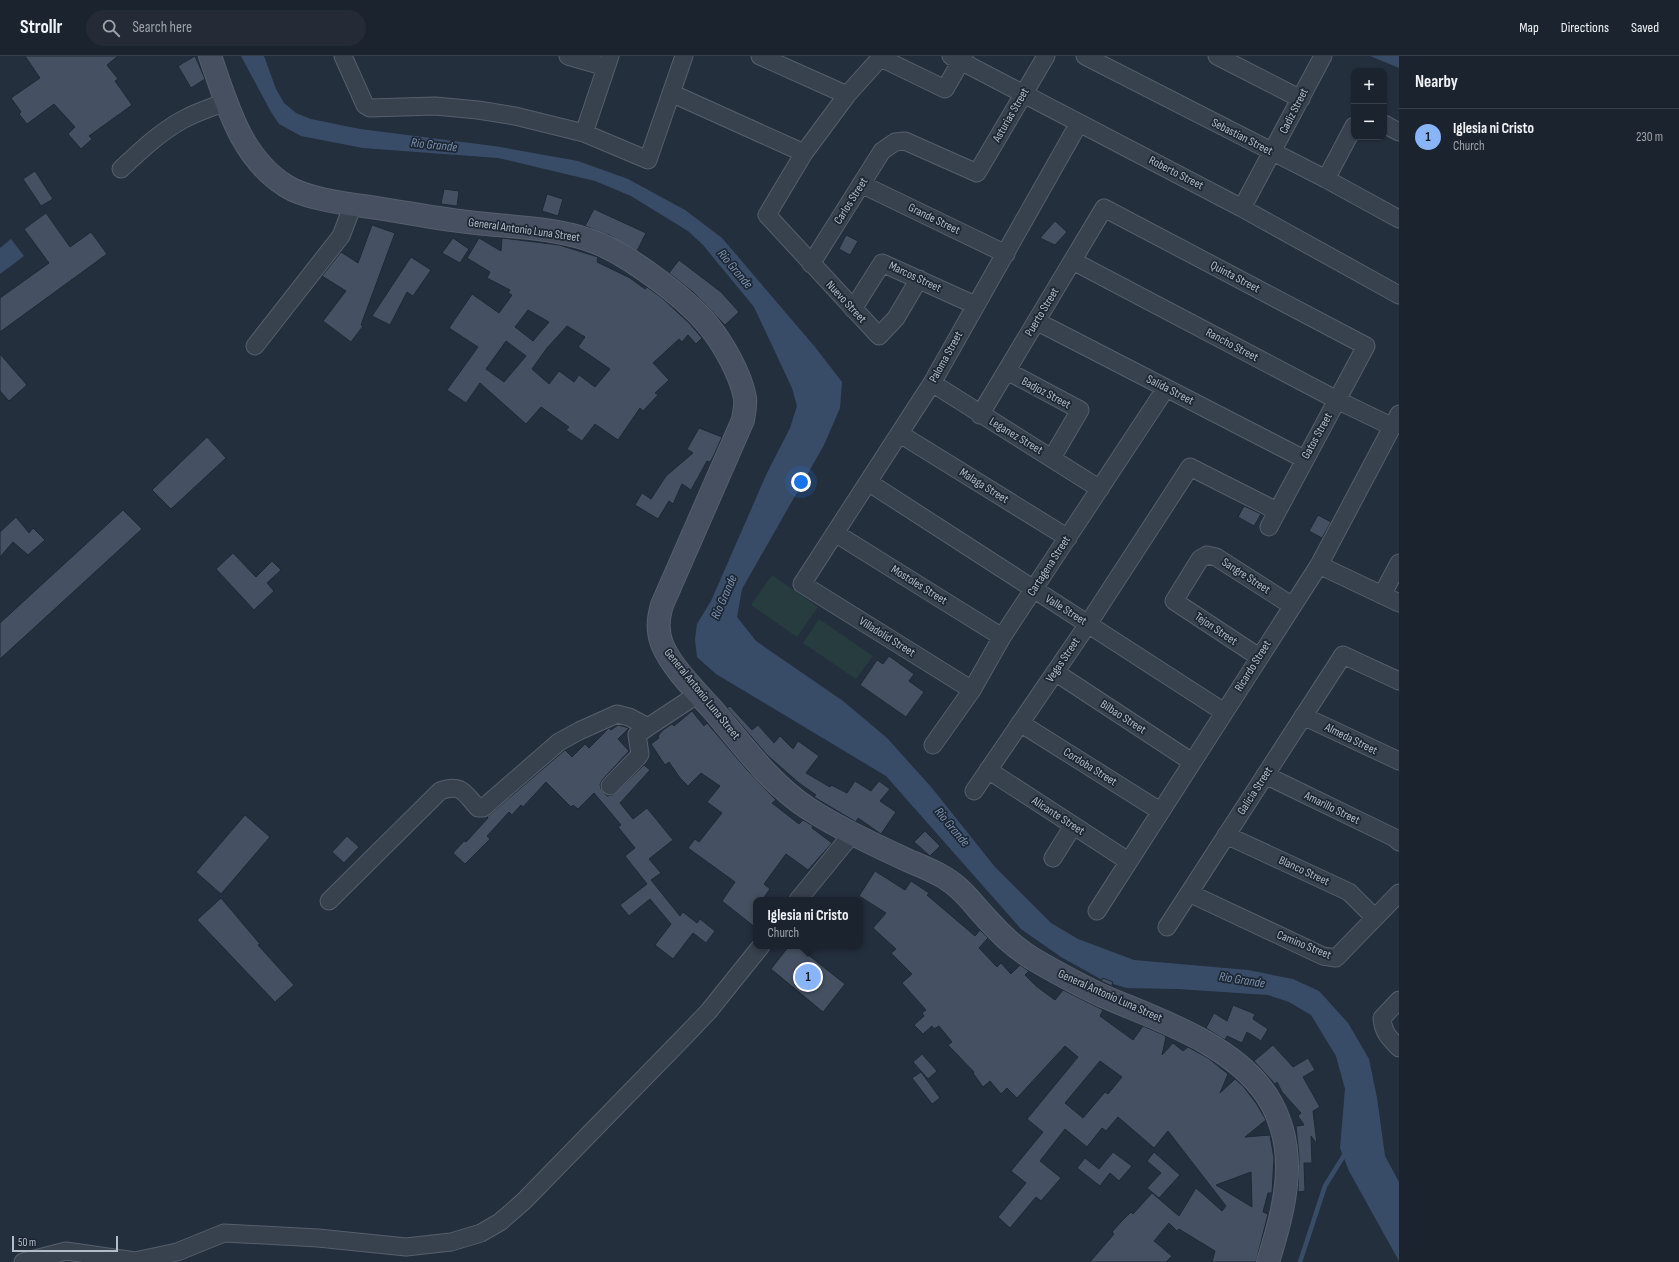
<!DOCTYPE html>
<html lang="en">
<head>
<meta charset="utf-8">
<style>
  body { margin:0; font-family:"Sofia Sans Condensed",sans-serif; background:#242b36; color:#f1f3f6 }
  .controls { position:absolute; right:12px; top:12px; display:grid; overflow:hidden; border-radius:8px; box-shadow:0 1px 3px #0004 }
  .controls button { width:36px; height:36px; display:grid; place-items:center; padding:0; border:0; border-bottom:1px solid #39404a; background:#1b232e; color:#f1f3f6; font:20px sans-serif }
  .scale { position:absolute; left:12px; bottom:10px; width:106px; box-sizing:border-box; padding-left:4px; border:2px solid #b4bcc9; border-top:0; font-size:11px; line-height:14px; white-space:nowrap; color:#b4bcc9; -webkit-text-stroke:3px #1d2633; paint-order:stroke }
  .you { position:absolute; left:801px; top:426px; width:14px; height:14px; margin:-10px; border:3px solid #fff; border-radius:50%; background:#1a73e8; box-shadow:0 0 0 6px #1a73e833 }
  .badge { display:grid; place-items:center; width:26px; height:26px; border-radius:50%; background:#8ab4f8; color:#111; font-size:13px; font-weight:700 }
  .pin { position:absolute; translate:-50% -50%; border:2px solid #fff; box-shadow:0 1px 4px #0006 }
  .popup { position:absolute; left:753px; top:841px; width:110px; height:52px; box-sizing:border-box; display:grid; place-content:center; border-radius:8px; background:#1b232e; filter:drop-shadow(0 1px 3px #0005); font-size:13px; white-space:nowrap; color:#a0a4aa }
  .popup b { font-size:15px; color:#f1f3f6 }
  .popup::after { content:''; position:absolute; left:50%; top:100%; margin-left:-8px; border:8px solid transparent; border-top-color:#1b232e }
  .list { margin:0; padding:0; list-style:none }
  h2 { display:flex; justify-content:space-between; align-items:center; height:52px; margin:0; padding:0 16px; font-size:17px }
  h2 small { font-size:13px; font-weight:400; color:#a0a4aa }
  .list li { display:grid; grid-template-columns:26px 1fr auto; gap:12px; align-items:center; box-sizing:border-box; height:56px; padding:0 16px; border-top:1px solid #39404a }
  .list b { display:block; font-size:15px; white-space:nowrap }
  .list p { margin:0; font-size:13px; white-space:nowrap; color:#a0a4aa }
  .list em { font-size:13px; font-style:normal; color:#a0a4aa }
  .icon { flex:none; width:22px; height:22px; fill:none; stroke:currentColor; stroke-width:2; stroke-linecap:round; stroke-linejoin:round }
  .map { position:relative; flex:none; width:1399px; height:1206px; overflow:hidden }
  header { display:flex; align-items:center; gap:24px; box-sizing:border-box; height:56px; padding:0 20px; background:#1b232e; border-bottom:1px solid #39404a }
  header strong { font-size:19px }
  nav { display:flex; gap:22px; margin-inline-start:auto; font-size:14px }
  .search { width:280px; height:36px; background:#242b36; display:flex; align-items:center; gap:10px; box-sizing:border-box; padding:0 14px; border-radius:22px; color:#a0a4aa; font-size:15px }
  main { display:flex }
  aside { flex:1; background:#1b232e }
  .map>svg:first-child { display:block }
</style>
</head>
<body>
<header>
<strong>Strollr</strong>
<div class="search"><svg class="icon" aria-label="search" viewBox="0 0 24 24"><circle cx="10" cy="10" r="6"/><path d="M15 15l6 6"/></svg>Search here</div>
<nav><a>Map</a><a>Directions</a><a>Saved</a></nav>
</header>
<main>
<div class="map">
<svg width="1399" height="1206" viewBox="0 0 1399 1206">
  <rect width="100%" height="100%" fill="#242f3e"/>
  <!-- green -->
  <path fill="#263c3f" d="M772,519l46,32 -21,30 -46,-32z
    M819,563l54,37 -17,23 -53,-36z"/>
  <!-- water -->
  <path fill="#394c67" d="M241,0h23l12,33 8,14 12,10 15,6 49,10 134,17 84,15 50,18 57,31 37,28 93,109 27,35 -2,26 -16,37 -82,144 -5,28 19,24 87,60 44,37 45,50 63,79 56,56 27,16 56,21 114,10 45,9 26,12 29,32 21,36 8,39 8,58 14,26v79l-50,-90 -9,-23 5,-59 -9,-33 -25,-41 -22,-13 -21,-7 -91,-6 -50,-1 -21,-6 -45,-25 -40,-28 -135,-153 -170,-102 -19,-17 -2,-18 2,-15 14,-23 56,-128 23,-45 7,-22 -5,-18 -38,-81 -51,-62 -15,-14 -57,-35 -36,-15 -97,-23 -135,-10 -62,-12 -22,-12 -8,-12z
    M1370,0h29v12z
    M11,183l13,17 -24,18v-26z"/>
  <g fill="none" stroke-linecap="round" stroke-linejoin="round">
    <!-- stream -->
    <path stroke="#394c67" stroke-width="4.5" d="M1300,1206l25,-76 21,-34"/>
  </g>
  <!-- building -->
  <path fill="#455162" stroke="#1f2835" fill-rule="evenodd" d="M25,0h93l-11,9 11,14 -3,2 17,24 -43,31 3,3 -11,10 -13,-15 7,-7 -21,-23 -27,20 -8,-10 2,-2 -10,-14 29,-20z
    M195,0l10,23 -14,9 -13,-22z
    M35,115l18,28 -12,7 -18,-27z
    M444,133l15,2 -2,15 -16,-2z
    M547,138l16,5 -5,17 -16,-5z
    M594,153l52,24 -9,18 -28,-16 -24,-9z
    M46,157l24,34 21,-15 16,22 -107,78v-34l49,-35 -25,-34z
    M1055,165l12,11 -12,13 -15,-7z
    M372,169l23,8 -34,92 2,1 -12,16 -28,-21 23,-30 -24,-15 19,-24 17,11z
    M846,179l12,6 -8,14 -11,-6z
    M453,182l16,11 -9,14 -18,-10z
    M479,182l22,13 1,-13 57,7 39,12 -1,5 33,16 15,11 2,-2 15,11 27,25 13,15 -6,6 -8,-9 -6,7 -3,-3 -26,24 16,17 -14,13 3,2 -15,16 -3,-3 -22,32 -23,-16 -13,17 -16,-11 3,-3 -28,-20 -15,17 -46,-41 -14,20 -19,-13 31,-43 -29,-19 23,-34 27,19 13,-18 -4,-2 2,-3 -23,-12 3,-6 -23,-14zM528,254l21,12 -16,19 -18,-14zM567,270l18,11 -7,10 32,22 -15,18 -16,-12 -5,7 -15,-11 -10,13 -17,-15 15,-21zM506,285l20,15 -22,26 -18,-13z
    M411,201l20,13 -18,26 -6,-4 -17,33 -18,-9z
    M679,204l42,32 18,20 -14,13 -32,-33 -24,-19z
    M0,298l27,31 -18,16 -9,-10z
    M699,372l23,9 -9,20 -3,5 -3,-1 -16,29 -9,-6 -9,20 -4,-3 -11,18 -23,-14 7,-12 9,6 15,-23 27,-23 -6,-4z
    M207,381l19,21 -55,51 -19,-19z
    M1244,450l17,8 -7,12 -16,-9z
    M123,454l19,19 -142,130v-36z
    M1318,459l13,7 -9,16 -13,-7z
    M16,461l13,16 4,-5 12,12 -17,15 -15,-13 -13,15v-25z
    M233,497l23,24 16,-16 9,9 -14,13 7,8 -20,19 -38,-41z
    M889,600l25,18 -5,7 15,11 -18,25 -46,-32 17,-25 6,4z
    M730,650l22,24 6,-5 16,18 6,-7 13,13 5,-8 21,15 -13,17 24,14 1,-2 16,8 8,-12 16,10 8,-10 11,8 -10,12 16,11 -15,22 -23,-16 -2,4 -42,-25 2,-2 -17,-12 -32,-28 -40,-47z
    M692,655l12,15 3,-3 41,48 28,29 -4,3 27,21 4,-4 10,6 -1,2 20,15 -24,27 -22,-16 -22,30 6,5 -8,11h-6v28l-34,-27 13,-19 -47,-34 7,-9 4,3 23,-29 -15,-11 13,-16 -19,-13 -13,13 -8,-8 -11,-16 -4,3 -14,-21 8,-6 -1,-2 5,-6 9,-6 2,2z
    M618,669l11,3 -11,11 11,12 -26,28 -3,5 1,5 6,7 6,-1 31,-30 6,5 -30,33 13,16 14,-11 26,32 -24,19 12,14 -10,7 29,36 3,-4 14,11 3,-4 15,12 -9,12 -13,-10 -20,26 -18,-14 16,-21 -21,-25 -21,17 -9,-11 27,-21 -22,-28 10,-8 -17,-21 3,-2 -27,-32 -16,16 -5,-4 -2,2 -25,-25 -23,25 -2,-2 -9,10 -3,-3 -22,24 3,3 -25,25 -12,-11 11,-12 2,1 22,-24 -1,-1 78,-67 7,7 13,-13 4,4 20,-20 2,2z
    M245,759l25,22 -49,57 -25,-22z
    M925,775l15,15 -10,10 -16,-14z
    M347,780l12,11 -15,16 -12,-11z
    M875,815l30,19 6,-9 18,12 -2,2 48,41 5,-6 8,8 -9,10 18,19 4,-4 10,11 9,-9 9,6 -4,4 11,11 19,14 8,-10 40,20 -3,6 33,24 10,-14 21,9 2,2 -4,18 11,-12 10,8 5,-4 20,11 20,16 -8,19 15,-14 8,7 13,17 10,17 -21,17 25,-2 4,23 -2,35h-4l-5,19 5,2 -12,48h-44l3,-11 -36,-22 -2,2 -8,-8 -15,18 18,15 -6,6h-76l24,-28 -2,-2 9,-10 10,-10 2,2 19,-21 27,23 17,-28 26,23 4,-5 -58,-75 -14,17 -36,-31 -12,14 -4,-3 -15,19 -22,-18 -25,32 21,17 -20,23 -5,-4 -26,31 -12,-11 28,-34 -15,-12 32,-39 -16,-13 51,-62 -13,-11 -48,52 -10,-10 -6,6 -11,-13 -7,6 -10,-14 1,-1 -26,-27 4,-3 -13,-16 -5,3 -2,-3 -9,8 -9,-9 10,-9 -2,-3 4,-3 -24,-27 10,-9 -21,-21 5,-4 -23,-21 13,-15 -27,-17zM1100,1005l22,16 -14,17 -3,-2 -22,26 -18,-15zM1251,1116l1,35 -36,-22z
    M221,842l39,46 -2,1 36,40 -19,17 -78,-82z
    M789,890h8l48,38 -22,28 -52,-43z
    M1103,922l10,4 -1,3 3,1 -1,1 -13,-6z
    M1233,949l22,9 -2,5 15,10 -7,12 -14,-9 -5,11 -15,-7 -2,4 -19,-12 8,-15 13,8z
    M1273,989l20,22 15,-9 7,12 -12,7 17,30 -7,4 4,33 -6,-8 1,27h-8l1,28 -7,1 1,-35 -3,-31 8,-1 -6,-9 3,-3 -19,-21 -5,-10 -2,2 -21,-23z
    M922,998l15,17 -9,8 -15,-17z
    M921,1016l19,26 -8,6 -20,-26z
    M1113,1096l19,14 -13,15 -9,-8 -10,13 -23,-18 8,-10 14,11z
    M1154,1096l26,23 -21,23 -12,-10 14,-15 -14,-12z"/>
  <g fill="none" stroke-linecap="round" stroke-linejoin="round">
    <defs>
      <path id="street" d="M343,0l22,49 5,3 65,-2 43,4 37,6 69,17 64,27 36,-104
        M568,0l38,11
        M760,0l87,39
        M882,0l-35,39 -43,58 -37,62 112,121 17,-18 23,-39
        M951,0l291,152 157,87
        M1085,0l241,123 73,40
        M1217,0l84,43
        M881,2l64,31 19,-33
        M671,37l133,60
        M1384,68l15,8
        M584,77l26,-77
        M121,113c19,-18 39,-37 63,-50 13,-7 28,-12 42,-17
        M1326,123l28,-53
        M861,128l145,70
        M1242,152l81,-152
        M1073,205l264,139 56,27
        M811,208l71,-113 13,-9 10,-1 72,32 69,-117
        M853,253l29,-46 93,42
        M1036,265l268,138
        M255,290l86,-110 12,-31
        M1007,315l73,39 -28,48
        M932,327l168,106
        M980,359l124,-207 262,138 -97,181
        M900,378l168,104
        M868,426l356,230
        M835,477l167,104
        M1319,509l80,38
        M1382,539l17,-32
        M1259,601l-85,-56 26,-42 7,-4 9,2 75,48
        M1055,616l137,90
        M972,634l-170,-106 130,-201 147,-260
        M1303,660l96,45
        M1020,667l140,88
        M933,689l39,-55 30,-53 164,-249
        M988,714l140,91
        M1265,719l130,63 4,4
        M610,730l28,-29 2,-3 -3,-19 11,-8
        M974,735l114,-167 102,-157 87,44
        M1226,779l123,57 26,26
        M1053,802l20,-32
        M1189,837l134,63 13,2 63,-65
        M798,844l54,-66
        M329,845l111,-110c22,-8 24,2 38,17h5l76,-66 20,-11 38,-17 12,3 19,10 50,-33
        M1097,855l222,-346 80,-151
        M1167,871l176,-272 56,26
        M1399,944l-17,18c1,14 7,20 17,30
        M23,1206l43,-11 69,10 42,-9 47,-19 94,5 88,9 45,-5 30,-9 19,-11 24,-21 160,-164 24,-25 53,-66"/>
      <path id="secondary" d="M210,0c17,48 30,101 76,130 22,14 65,18 91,22 33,5 66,12 99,15 37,4 78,5 113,17 35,11 96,57 119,85 15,18 33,50 37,73 1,7 -1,15 -2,22l-81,185c-4,14 -5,25 0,39 10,24 33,46 51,66 29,34 57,74 96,99 31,20 66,36 100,52 12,5 25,10 36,17 17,10 29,27 42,41 15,17 33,33 53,44 21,12 43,24 65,34 54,23 128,47 162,99 34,53 18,110 1,166"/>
    </defs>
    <!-- street casing -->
    <use href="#street" stroke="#565f6c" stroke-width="19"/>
    <!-- secondary casing -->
    <use href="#secondary" stroke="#565f6c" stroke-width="24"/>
    <!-- street -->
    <use href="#street" stroke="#38414e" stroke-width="17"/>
    <!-- secondary -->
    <use href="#secondary" stroke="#465061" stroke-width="22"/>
  </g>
  <g text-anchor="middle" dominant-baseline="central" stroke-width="3.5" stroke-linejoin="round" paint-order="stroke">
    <!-- street labels -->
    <g font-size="12" fill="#b4bcc9" stroke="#1d2633">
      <text transform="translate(1294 55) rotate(-63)">Cadiz Street</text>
      <text transform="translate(1011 59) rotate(-60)">Asturias Street</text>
      <text transform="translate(1242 81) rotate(27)">Sebastian Street</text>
      <text transform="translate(1176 117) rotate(27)">Roberto Street</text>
      <text transform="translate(851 145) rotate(-58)">Carlos Street</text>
      <text transform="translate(934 163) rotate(26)">Grande Street</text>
      <text transform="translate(524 174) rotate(8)">General Antonio Luna Street</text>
      <text transform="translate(915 221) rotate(25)">Marcos Street</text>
      <text transform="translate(1235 221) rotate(28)">Quinta Street</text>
      <text transform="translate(846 246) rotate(47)">Nuevo Street</text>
      <text transform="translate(1042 256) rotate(-59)">Puerto Street</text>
      <text transform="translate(1232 289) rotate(28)">Rancho Street</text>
      <text transform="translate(946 301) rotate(-61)">Paloma Street</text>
      <text transform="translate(1170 334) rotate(27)">Salida Street</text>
      <text transform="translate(1046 337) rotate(28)">Badjoz Street</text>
      <text transform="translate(1016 380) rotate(31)">Leganez Street</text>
      <text transform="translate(1317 380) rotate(-61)">Gatos Street</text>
      <text transform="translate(984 430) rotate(32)">Malaga Street</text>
      <text transform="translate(1049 510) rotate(-57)">Cartagena Street</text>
      <text transform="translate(1246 520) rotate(33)">Sangre Street</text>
      <text transform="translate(919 529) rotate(32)">Mostoles Street</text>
      <text transform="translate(1066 554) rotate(32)">Valle Street</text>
      <text transform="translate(1216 573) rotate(34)">Tejon Street</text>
      <text transform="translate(887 581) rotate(32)">Villadolid Street</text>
      <text transform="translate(1063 604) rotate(-56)">Vegas Street</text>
      <text transform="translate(1253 610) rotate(-58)">Ricardo Street</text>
      <text transform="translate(702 638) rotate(51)">General Antonio Luna Street</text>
      <text transform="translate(1123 661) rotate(33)">Bilbao Street</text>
      <text transform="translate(1351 683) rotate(26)">Almeda Street</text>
      <text transform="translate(1090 711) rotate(32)">Cordoba Street</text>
      <text transform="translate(1255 735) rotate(-57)">Galicia Street</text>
      <text transform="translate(1332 752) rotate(26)">Amarillo Street</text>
      <text transform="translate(1058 760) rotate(33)">Alicante Street</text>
      <text transform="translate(1304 815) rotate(25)">Blanco Street</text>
      <text transform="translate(1304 889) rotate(22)">Camino Street</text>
      <text transform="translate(1110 940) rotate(24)">General Antonio Luna Street</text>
    </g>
    <!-- water labels -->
    <g font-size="13" font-style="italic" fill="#7c92b1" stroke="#1d2633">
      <text transform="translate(434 89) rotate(6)">Rio Grande</text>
      <text transform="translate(735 213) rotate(50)">Rio Grande</text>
      <text transform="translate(724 541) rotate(-66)">Rio Grande</text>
      <text transform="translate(952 771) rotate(50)">Rio Grande</text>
      <text transform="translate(1242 924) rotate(9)">Rio Grande</text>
    </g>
  </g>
</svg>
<div class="controls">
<button>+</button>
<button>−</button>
</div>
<div class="scale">50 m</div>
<div class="you"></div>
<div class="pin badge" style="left:808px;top:921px">1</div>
<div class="popup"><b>Iglesia ni Cristo</b>Church</div>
</div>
<aside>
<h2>Nearby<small></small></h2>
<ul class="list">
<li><span class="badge">1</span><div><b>Iglesia ni Cristo</b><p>Church</p></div><em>230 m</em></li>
</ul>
</aside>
</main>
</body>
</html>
